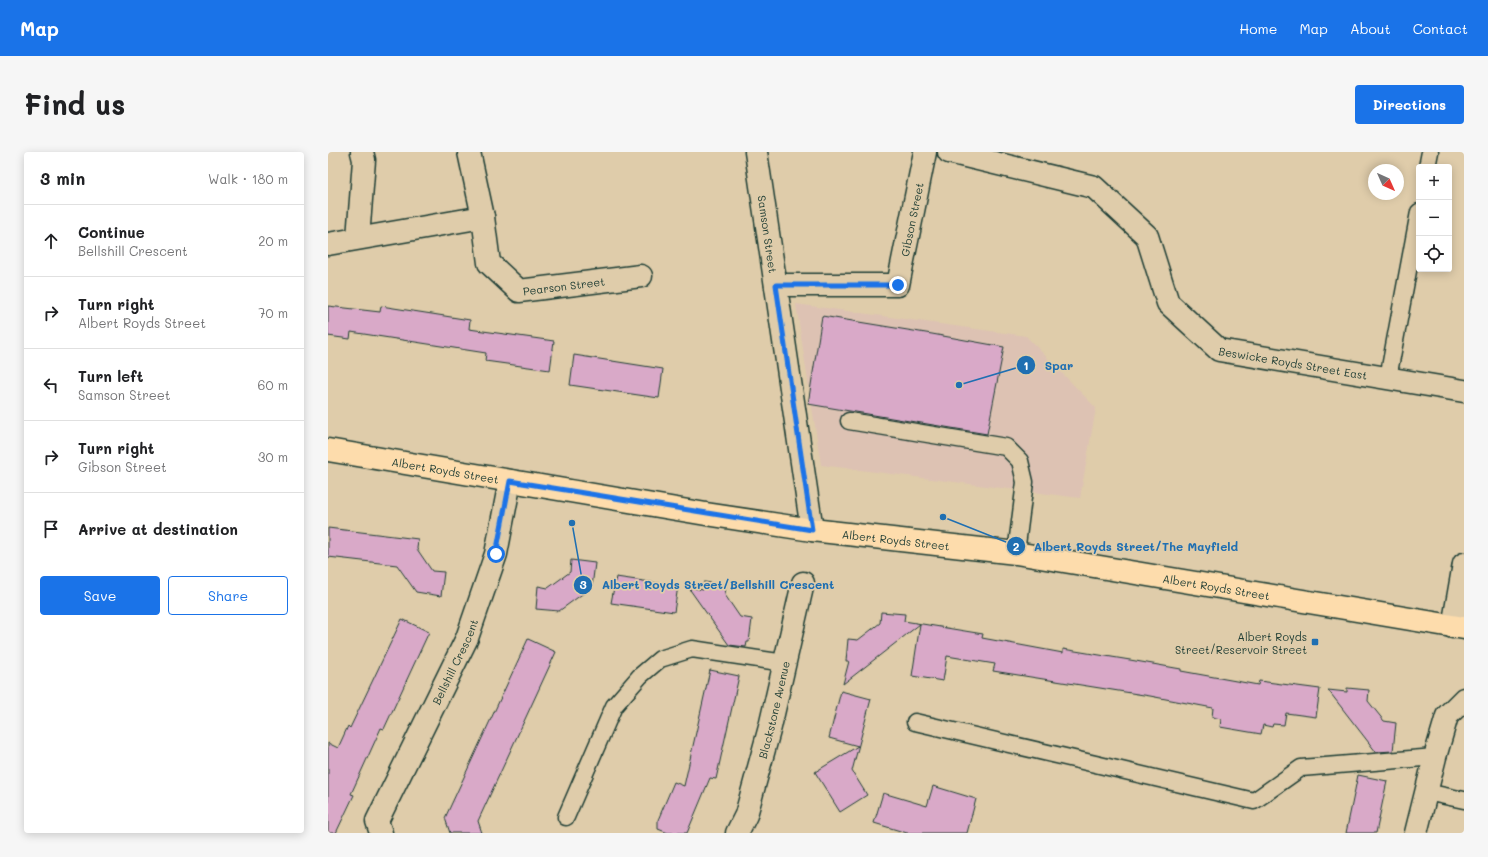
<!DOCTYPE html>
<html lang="en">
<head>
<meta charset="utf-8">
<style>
  body { margin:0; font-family:Mali,sans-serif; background:#f6f6f6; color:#202124 }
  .controls { position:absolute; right:12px; top:12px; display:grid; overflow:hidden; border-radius:4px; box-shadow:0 2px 10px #0003 }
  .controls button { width:36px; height:36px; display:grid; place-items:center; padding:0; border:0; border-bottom:1px solid #e0e0e0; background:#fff; color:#202124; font:20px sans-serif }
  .compass { position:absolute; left:1040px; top:12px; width:36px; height:36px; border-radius:50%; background:#fff; box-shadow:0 2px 10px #0003; rotate:135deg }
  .stop { position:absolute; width:12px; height:12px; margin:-9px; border:3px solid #1a73e8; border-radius:50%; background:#fff }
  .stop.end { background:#1a73e8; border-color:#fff; box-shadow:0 1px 4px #0008 }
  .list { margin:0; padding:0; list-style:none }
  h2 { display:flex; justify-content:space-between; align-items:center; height:52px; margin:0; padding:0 16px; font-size:17px }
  h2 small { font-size:13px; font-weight:400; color:#757577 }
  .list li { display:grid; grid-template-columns:26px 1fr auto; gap:12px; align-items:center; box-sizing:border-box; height:72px; padding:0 16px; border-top:1px solid #e0e0e0 }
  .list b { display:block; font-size:15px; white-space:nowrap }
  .list p { margin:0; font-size:13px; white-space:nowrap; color:#757577 }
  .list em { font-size:13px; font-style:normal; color:#757577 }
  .actions { display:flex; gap:8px; padding:12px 16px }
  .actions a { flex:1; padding:9px 0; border:1px solid #1a73e8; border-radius:4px; text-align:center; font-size:14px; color:#1a73e8 }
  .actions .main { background:#1a73e8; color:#fff }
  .icon { flex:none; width:22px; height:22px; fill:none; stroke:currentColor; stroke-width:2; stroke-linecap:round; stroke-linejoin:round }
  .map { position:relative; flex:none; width:1136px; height:681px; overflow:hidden; border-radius:4px }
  header { display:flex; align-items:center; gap:24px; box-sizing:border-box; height:56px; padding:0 20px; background:#1a73e8; color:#fff }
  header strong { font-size:19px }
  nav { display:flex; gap:22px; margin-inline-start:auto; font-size:14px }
  .intro { display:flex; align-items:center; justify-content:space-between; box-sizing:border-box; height:96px; padding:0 24px }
  h1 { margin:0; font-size:28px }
  .button { padding:10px 18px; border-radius:4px; background:#1a73e8; color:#fff; font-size:14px; font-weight:700 }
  main { display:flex; gap:24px; padding:0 24px }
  aside { flex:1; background:#fff; border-radius:4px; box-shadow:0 2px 10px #0003 }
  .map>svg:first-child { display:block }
</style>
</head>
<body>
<header>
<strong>Map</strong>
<nav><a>Home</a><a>Map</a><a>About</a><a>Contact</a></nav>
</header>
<div class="intro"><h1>Find us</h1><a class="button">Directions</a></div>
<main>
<aside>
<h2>3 min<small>Walk · 180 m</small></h2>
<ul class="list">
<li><svg class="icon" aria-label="ahead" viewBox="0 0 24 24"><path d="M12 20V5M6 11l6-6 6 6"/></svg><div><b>Continue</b><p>Bellshill Crescent</p></div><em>20 m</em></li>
<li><svg class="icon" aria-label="right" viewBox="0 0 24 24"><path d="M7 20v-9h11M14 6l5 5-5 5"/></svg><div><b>Turn right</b><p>Albert Royds Street</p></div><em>70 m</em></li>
<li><svg class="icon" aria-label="left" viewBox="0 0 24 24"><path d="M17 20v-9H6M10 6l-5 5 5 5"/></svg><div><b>Turn left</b><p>Samson Street</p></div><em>60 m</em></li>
<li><svg class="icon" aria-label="right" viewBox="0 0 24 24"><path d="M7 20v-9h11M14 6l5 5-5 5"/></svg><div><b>Turn right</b><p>Gibson Street</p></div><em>30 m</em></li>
<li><svg class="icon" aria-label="arrive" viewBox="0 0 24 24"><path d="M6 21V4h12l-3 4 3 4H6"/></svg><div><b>Arrive at destination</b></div></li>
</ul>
<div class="actions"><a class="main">Save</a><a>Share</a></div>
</aside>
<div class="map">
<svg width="1136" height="681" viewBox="0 0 1136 681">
  <rect width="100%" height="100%" fill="#dfccaa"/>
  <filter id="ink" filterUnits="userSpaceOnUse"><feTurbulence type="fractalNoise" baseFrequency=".025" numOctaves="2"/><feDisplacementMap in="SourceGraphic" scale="8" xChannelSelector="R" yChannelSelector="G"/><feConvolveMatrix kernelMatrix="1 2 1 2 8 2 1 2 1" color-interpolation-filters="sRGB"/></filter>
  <g filter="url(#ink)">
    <!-- built -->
    <path fill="#ddc2b3" d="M468,152l230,32 70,72 -16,90 -259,-33z"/>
    <!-- building -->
    <path fill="#d9a9c8" stroke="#1f3d34" d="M0,154l52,6 1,-6 89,14 -1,9 85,12 -4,29 -65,-9 1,-8 -135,-21 -1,7 -22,-3z
      M494,164l110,18 72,13 -17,87 -179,-30z
      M246,203l89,14 -4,29 -89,-13z
      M0,376l90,11 -1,10 15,22 12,1 -3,24 -25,-4 -19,-27 -69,-8z
      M243,408l24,3 -3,24 -33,24 -23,-2 2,-23 10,2 22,-16z
      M288,425l62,9 -4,26 -63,-9z
      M376,430l22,3 -1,10 15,22 12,2 -3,23h-2l-1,5 -17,-2 -41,-58 15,3z
      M553,460l24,2 -1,7 79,13 -1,4 81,15v-4l67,11 51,9v2l77,14 1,-4 61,8 -4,28 -30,-4 -2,12 -11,-1 -1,3 -9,-2 -2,9 -41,-7 1,-8 -9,-2 1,-9 -63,-12 -157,-25 2,-7 -48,-8 -4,25 -31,-5 8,-52 -77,60 6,-23h-3l2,-22 10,1 22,-17z
      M74,467l27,13 -45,97 -3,-1 -30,66 3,1 -18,38h-8v-90l10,5 10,-22 2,2z
      M200,487l28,13 -78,169 4,12h-32l-5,-15z
      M382,518l29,6 -23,103 -6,-1 -23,55h-19l-10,-4v-9l16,-38 10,4z
      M1019,536l22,2 -1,11 16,20 12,2 -3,28 -17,1 -48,-62 19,2z
      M513,539l30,8 -19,72 15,24 -27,17 -25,-40 43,-26 -29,-8z
      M1030,623l29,6 -11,52h-30z
      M605,634l43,13 -9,34h-60l-33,-10 9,-30 44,13z"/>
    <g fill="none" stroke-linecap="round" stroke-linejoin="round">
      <defs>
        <path id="lane" d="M1099,15l3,-15
          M1060,226l31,-166
          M521,269l157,26 14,14 5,21 -9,71
          M587,570l339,79 47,-33 134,-11
          M1098,640l38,8
          M238,665l48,-111 26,-30 20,-17 32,-10 93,14"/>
        <g id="street">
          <path id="s1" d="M141,0l14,65 6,46 30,28 122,-15"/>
          <path id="s2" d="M428,0l56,378"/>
          <path id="s3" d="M621,0l145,35 53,49 21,67 51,47 245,41"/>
          <path d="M30,86l6,-78 -2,-8"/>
          <path d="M0,92l155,-27"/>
          <path id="s4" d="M448,133h122l27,-133"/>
          <path d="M1125,475l11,-63"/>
          <path id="s5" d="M53,681l-4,-12 90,-183 29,-84 14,-73"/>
          <path id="s6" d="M409,681l9,-18 24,-88 33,-144"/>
          <path d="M1088,681l19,-76 12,-41 17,-17"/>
        </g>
        <g id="primary">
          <path id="s7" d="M0,298l378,64 106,16 204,23 448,75"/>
        </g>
      </defs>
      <!-- lane casing -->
      <use href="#lane" stroke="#1f3d34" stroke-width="19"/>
      <!-- street casing -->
      <use href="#street" stroke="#1f3d34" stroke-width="25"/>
      <!-- primary casing -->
      <use href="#primary" stroke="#1f3d34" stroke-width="25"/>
      <!-- lane -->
      <use href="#lane" stroke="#dfccaa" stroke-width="16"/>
      <!-- street -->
      <use href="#street" stroke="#dfccaa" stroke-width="22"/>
      <!-- primary -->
      <use href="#primary" stroke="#fddcac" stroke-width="22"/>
    </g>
  </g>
  <g fill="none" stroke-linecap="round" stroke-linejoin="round" filter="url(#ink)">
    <!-- route -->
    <path stroke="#1a73e8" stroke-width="5" d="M168,402l14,-73 302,49 -36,-245h122"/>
  </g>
  <!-- markers -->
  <rect fill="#1f6fb2" stroke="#dfccaa" stroke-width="1.5" x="983" y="486" width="8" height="8" rx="2"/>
  <g text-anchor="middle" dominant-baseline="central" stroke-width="3.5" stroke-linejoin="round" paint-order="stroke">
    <!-- street labels -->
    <g font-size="11" fill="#1f3d34" stroke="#dfccaa">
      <text stroke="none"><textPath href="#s4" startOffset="189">Gibson Street</textPath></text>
      <text stroke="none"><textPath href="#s2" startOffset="83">Samson Street</textPath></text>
      <text stroke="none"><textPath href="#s1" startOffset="199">Pearson Street</textPath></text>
      <text stroke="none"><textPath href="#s3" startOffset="436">Beswicke Royds Street East</textPath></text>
      <text stroke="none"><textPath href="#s7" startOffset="119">Albert Royds Street</textPath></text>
      <text stroke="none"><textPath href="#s7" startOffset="575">Albert Royds Street</textPath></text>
      <text stroke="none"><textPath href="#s7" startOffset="899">Albert Royds Street</textPath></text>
      <text stroke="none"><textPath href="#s5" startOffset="190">Bellshill Crescent</textPath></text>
      <text stroke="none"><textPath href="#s6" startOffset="129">Blackstone Avenue</textPath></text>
    </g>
    <!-- poi labels -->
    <g font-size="11" fill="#1f3d34" stroke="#dfccaa" text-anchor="end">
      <text x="979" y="484">Albert Royds<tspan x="979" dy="13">Street/Reservoir Street</tspan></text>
    </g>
  </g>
  <!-- callouts -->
  <path fill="none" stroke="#1f6fb2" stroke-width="1.5" d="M631 233L698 213M615 365L688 394M244 371L255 433"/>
  <g fill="#1f6fb2" stroke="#dfccaa" stroke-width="1.5">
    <circle cx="631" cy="233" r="4"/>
    <circle cx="615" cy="365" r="4"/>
    <circle cx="244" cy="371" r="4"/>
    <circle cx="698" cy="213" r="10"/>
    <circle cx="688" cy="394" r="10"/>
    <circle cx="255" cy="433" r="10"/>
  </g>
  <g font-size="12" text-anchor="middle" font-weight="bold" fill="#fff">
    <text x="698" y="218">1</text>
    <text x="688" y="399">2</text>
    <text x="255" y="437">3</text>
  </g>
  <g font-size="12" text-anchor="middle" font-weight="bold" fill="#1f6fb2" stroke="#dfccaa" stroke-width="3.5" stroke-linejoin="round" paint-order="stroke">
    <text x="731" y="218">Spar</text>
    <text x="808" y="399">Albert Royds Street/The Mayfield</text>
    <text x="390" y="437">Albert Royds Street/Bellshill Crescent</text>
  </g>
</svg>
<div class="controls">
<button>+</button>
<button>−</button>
<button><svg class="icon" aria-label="locate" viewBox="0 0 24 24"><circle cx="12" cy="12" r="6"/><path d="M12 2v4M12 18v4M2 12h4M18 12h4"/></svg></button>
</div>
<svg class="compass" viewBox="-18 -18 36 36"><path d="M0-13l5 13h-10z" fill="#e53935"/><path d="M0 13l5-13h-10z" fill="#757577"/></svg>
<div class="stop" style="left:168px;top:402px"></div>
<div class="stop end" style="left:570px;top:133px"></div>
</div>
</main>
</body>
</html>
